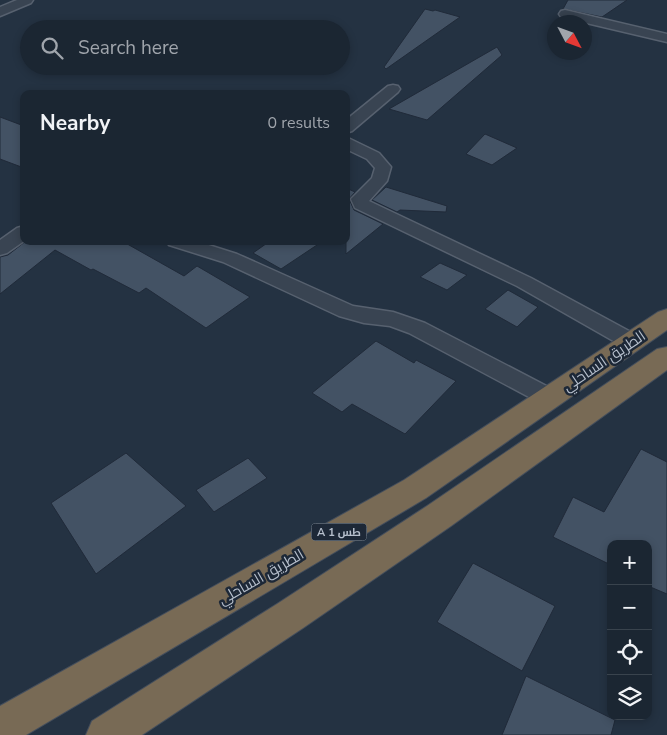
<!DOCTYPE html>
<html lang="en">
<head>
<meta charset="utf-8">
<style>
  body { margin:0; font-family:"Nunito Sans",Cairo,sans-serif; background:#242e3a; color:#f1f3f6 }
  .controls { position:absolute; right:15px; bottom:15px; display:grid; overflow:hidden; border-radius:10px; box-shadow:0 2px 8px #0003 }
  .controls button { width:45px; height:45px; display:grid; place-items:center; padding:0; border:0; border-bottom:1px solid #39434d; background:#1b2632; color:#f1f3f6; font:25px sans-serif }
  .compass { position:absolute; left:547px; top:15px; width:45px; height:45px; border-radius:50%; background:#1b2632; box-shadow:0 2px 8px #0003; rotate:131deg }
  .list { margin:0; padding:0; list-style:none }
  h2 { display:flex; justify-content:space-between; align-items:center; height:65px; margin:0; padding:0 20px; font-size:21px }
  h2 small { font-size:16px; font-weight:400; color:#a0a5ac }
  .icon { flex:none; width:28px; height:28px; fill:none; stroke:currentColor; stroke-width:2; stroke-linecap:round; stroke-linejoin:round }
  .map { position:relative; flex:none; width:667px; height:735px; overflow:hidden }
  .search { position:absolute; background:#1b2632; box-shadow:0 2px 8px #0003; left:20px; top:20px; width:330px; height:55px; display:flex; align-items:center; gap:12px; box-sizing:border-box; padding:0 18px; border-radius:28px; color:#a0a5ac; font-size:19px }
  .panel { position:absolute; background:#1b2632; box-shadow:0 2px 8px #0003; left:20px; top:90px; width:330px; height:155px; border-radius:10px }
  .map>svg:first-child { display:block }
</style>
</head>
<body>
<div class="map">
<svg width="667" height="735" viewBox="0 0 667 735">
  <rect width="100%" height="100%" fill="#243242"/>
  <!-- building -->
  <path fill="#435264" stroke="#202a39" d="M568,0h59l-25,17 -39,-8z
    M425,9l8,2 2,-1 25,7 -74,52 -2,-2z
    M497,47l5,8 -75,65 -38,-11z
    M0,117l24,9v42l-24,-9z
    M485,134l32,14 -25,17 -26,-11z
    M386,187l61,19 -1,6 -46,-2 -3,2 -25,-12z
    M346,188l9,4 -6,7 5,11 29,14 -37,30z
    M26,241h96l62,35 13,-10 53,31 -44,31 -60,-40 -7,5 -46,-24 -2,1 -36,-20 -55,44v-37l8,-2z
    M270,241h53l-42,28 -28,-16z
    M440,263l27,12 -20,15 -27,-13z
    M508,290l30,17 -21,20 -32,-18z
    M376,341l38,22 2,-3 40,21 -51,53 -53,-30 -10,8 -30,-19z
    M641,449l26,13v132l-19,-8v-42h-37v21l-58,-28 20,-40 31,15z
    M126,453l60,53 -90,68 -45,-71z
    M248,458l19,20 -53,34 -18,-22z
    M473,563l82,43 -33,65 -85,-49z
    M526,676l89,44 -4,15h-109z"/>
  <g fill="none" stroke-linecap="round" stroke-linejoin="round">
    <defs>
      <path id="street" d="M17,0h16l-2,3 -31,13v-9z
        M565,10l102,24v8l-106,-25 -2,-3 2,-3z
        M393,85l5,1 2,3 -2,3 -46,39 -6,2v-13l42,-34z
        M346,137l33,16 12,14 -4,14 -18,20 162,77 109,59 3,5 -3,5 -8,2 -8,-2 -107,-61 -162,-78 -4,-9 21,-21 3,-10 -8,-9 -21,-10z
        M24,226v15l-17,12 -7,2v-15l17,-12z
        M167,241h29l41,13 116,52 40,6 32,11 133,69 4,6 -4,6 -8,3 -8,-3 -133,-71 -19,-7 -26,-3 -25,-7 -116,-54 -54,-17z"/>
      <path id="highway" d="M667,309v21l-241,168 -400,237h-26v-29l404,-226 254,-168z
        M667,347v23l-216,156 -148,102 -161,107h-56l6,-14 185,-117 150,-98 230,-157z"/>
    </defs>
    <!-- street casing -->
    <use href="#street" stroke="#57616f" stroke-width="3"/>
    <!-- highway casing -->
    <use href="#highway" stroke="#444e5c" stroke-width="2"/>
    <!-- street -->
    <use href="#street" fill="#394452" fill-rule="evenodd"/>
    <!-- highway -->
    <use href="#highway" fill="#786a55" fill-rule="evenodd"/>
  </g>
  <g text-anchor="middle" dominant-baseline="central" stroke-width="5" stroke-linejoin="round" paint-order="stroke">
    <!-- shield labels -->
    <rect fill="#1d2837" stroke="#88929f" stroke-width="1" x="311.5" y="523.5" width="55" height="17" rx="4"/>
    <g font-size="11" font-weight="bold" fill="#b6bfcc">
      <text x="339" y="532">A 1 طس</text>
    </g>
    <!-- near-street labels -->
    <g font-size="15" fill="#b6bfcc" stroke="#1d2837">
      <text transform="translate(604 361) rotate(-34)">الطريق الساحلي</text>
      <text transform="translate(261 577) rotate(-30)">الطريق الساحلي</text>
    </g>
  </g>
</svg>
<div class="controls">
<button>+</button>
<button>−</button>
<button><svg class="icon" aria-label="locate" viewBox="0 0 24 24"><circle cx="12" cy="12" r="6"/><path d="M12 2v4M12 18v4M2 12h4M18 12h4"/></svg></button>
<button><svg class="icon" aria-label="layers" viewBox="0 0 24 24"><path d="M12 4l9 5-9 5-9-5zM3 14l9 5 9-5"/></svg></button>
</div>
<svg class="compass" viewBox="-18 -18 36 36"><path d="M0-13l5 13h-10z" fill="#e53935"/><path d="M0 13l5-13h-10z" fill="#a0a5ac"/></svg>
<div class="search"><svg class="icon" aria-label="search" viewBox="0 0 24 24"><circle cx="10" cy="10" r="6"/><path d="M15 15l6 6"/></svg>Search here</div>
<section class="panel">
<h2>Nearby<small>0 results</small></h2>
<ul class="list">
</ul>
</section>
</div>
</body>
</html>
